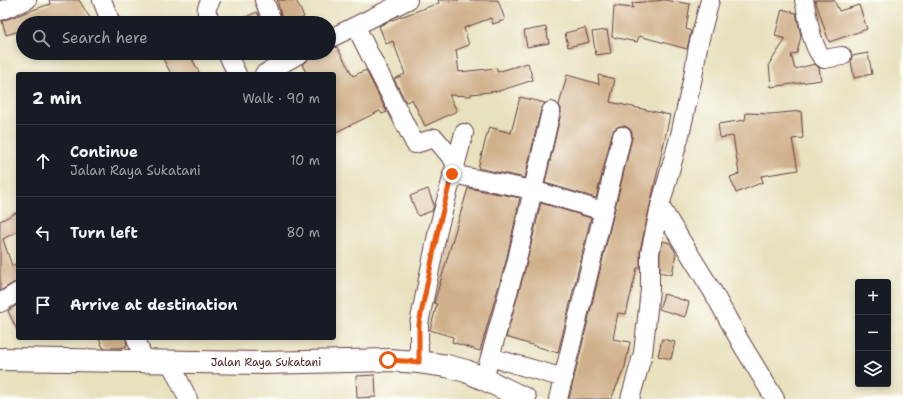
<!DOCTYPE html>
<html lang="en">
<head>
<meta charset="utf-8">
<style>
  body { margin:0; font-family:"Shantell Sans",sans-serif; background:#20242c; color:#f1f3f6 }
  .controls { position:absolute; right:12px; bottom:12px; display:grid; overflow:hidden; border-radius:4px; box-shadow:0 2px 6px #0003 }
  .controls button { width:36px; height:36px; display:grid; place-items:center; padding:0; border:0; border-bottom:1px solid #363941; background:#171b24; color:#f1f3f6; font:20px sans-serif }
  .stop { position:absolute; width:12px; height:12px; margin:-9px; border:3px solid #ea580c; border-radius:50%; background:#fff }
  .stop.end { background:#ea580c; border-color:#fff; box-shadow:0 1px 4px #0008 }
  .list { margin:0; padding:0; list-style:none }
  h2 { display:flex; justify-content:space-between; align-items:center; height:52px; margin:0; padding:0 16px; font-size:17px }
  h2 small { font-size:13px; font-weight:400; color:#9ea1a6 }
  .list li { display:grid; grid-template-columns:26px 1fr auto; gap:12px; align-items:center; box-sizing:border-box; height:72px; padding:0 16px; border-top:1px solid #363941 }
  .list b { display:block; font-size:15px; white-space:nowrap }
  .list p { margin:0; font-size:13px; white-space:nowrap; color:#9ea1a6 }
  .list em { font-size:13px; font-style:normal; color:#9ea1a6 }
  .icon { flex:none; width:22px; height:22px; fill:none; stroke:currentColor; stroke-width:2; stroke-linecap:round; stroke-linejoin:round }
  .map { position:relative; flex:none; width:903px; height:399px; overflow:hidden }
  .search { position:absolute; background:#171b24; box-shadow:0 2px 6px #0003; left:16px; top:16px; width:320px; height:44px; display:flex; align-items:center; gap:10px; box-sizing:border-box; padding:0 14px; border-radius:22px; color:#9ea1a6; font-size:15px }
  .panel { position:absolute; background:#171b24; box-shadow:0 2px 6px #0003; left:16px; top:72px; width:320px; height:268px; border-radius:4px }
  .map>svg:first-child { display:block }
</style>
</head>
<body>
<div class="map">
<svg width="903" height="399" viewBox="0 0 903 399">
  <rect width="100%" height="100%" fill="#fdfcf7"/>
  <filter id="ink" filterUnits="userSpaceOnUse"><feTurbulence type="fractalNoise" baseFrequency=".025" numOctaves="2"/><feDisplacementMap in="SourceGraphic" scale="8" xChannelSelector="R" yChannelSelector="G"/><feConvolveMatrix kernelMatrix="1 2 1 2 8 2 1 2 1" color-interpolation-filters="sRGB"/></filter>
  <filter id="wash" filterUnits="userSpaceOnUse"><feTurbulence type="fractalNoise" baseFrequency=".012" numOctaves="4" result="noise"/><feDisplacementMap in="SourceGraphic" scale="16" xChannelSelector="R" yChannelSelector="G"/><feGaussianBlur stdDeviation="0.9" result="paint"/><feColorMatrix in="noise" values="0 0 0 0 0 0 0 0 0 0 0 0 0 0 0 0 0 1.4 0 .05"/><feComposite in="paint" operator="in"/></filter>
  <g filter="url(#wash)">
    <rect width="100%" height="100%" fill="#e7e1bd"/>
    <g id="blocks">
      <!-- building -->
      <path fill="#d0b08a" d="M49,0h30l14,23h-70v7l-17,5 -4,-14 48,-17z
        M277,0h19l8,17 -14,6h-7z
        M438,0h60l7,20 -12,4 -2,-6 -27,10 5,17 -13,5 3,22 38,-4v4l31,-9 5,17 -34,11 -28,3v2l-22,-1 8,16 -32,15 -13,-27 -6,3 -12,-23 11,-5 -12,-33 -7,3 -7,-18 13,-6 47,-17z
        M665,0l25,4 -4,25 5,2 -4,18 -48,-13 -2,6 -25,-5 2,-31 19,2 -1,-5z
        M815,0h19l5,11 20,-6 8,24 -38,13z
        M782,9l14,4 5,23 -4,17 -6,2 4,14 20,-5 4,4 2,12 -50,7 -2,-23 17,-25 -11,-3z
        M257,12l5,11h-30z
        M546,27l3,16 -22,4 -3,-16z
        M585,28l4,14 -21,5 -3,-14z
        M607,30l4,23 -15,2 -4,-23z
        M337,47l16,29 13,-6 21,42 -5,2 -2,-3 -46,22v-59h-27l-5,-9 4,-3 4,-5 8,-4h11v-4z
        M160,53h29l11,21h-29z
        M868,53l4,21 -18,4 -3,-17 1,-5z
        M567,75l32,9 -1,-9 17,4 -5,23 60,13 -30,136v17h-3l-11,46 -8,-1 -5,26 17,3 -5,25 -14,32h-42l63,-261v-5l-2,-4 -5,-3h-6l-5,3 -2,5 -16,64 -51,-15 16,-70v-5l-2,-3z
        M520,97l25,6 -4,6 -16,69 -47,-10 11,-41 22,6z
        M801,111l2,27 -11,1 6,31 -37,6 2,6 -27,11 -6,-16 9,-3 -6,-38 -13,2 -2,-14 27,-4 1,-7 25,1z
        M468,188l52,10 -14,63 -26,90 -28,-9 1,-5 -23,-7 7,-26 -3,-1z
        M428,189l6,16 -2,6 -14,5 -8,-20z
        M541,203l50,15 -33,135 -52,-16 20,-71z
        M18,212v19l-15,8 9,27 6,-3v19l-5,1 -13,8v-70z
        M663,241l7,2 6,10 -4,22 -12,-3v-18z
        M664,294l25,8 -4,15 -26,-8z
        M18,304v28l-10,-21z
        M99,338h27l1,8 -6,2h-18z
        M662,339l13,3 -4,17 -13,-3z
        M375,375l1,22 -19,1 -1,-22z"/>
    </g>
  </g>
  <g filter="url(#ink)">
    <use href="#blocks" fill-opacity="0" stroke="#623c41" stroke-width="1"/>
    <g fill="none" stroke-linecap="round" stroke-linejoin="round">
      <defs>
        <path id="minor" d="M102,0l9,23
          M211,0c-7,11 -5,12 1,23
          M264,0l9,23
          M804,0c4,16 7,48 20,59l18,-3
          M0,11l27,-11
          M356,27l59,117 20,-6 21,25
          M329,39l79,-39
          M227,53l10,21
          M264,74l37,-21
          M452,174l81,16 70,21
          M660,206l53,86 28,51 34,56
          M0,303l18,-11
          M136,338l8,23
          M490,357l74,21
          M170,362l18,37
          M419,362v-38l19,-94 26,-97
          M484,379l32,-115 35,-153
          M558,399l64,-263
          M630,399l13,-46 4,-35 3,-29v-36l10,-47 20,-71 13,-58 5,-31 12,-46"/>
        <path id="tertiary" d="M0,359l264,4 124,-3 31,2 28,4 19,5 18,8 41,20"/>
      </defs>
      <!-- minor casing -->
      <use href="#minor" stroke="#623c41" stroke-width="20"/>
      <!-- tertiary casing -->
      <use href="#tertiary" stroke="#623c41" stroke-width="24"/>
      <!-- minor -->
      <use href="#minor" stroke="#fff" stroke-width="18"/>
      <!-- tertiary -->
      <use href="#tertiary" stroke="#fff" stroke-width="22"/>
    </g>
  </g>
  <g fill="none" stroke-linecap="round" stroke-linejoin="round" filter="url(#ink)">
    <!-- route -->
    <path stroke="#ea580c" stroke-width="5" d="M388,360l31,2v-38l19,-94 14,-56"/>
  </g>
  <g text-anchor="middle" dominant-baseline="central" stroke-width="3" stroke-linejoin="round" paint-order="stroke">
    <!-- street labels -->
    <g font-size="11" fill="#4a1f2b" stroke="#fdfcf7">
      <text x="266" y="362">Jalan Raya Sukatani</text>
    </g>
  </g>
</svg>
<div class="controls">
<button>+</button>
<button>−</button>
<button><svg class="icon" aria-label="layers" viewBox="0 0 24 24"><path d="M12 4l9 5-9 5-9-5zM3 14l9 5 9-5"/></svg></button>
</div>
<div class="stop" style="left:388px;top:360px"></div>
<div class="stop end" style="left:452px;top:174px"></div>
<div class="search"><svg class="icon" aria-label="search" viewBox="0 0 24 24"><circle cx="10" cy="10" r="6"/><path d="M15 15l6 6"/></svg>Search here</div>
<section class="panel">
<h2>2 min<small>Walk · 90 m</small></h2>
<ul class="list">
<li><svg class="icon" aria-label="ahead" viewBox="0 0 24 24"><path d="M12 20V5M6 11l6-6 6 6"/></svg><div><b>Continue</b><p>Jalan Raya Sukatani</p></div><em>10 m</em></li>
<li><svg class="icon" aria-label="left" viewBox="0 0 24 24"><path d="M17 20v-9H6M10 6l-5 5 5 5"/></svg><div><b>Turn left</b></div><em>80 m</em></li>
<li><svg class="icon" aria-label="arrive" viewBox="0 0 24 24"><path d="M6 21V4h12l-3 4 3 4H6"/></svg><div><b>Arrive at destination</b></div></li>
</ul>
</section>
</div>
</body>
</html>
